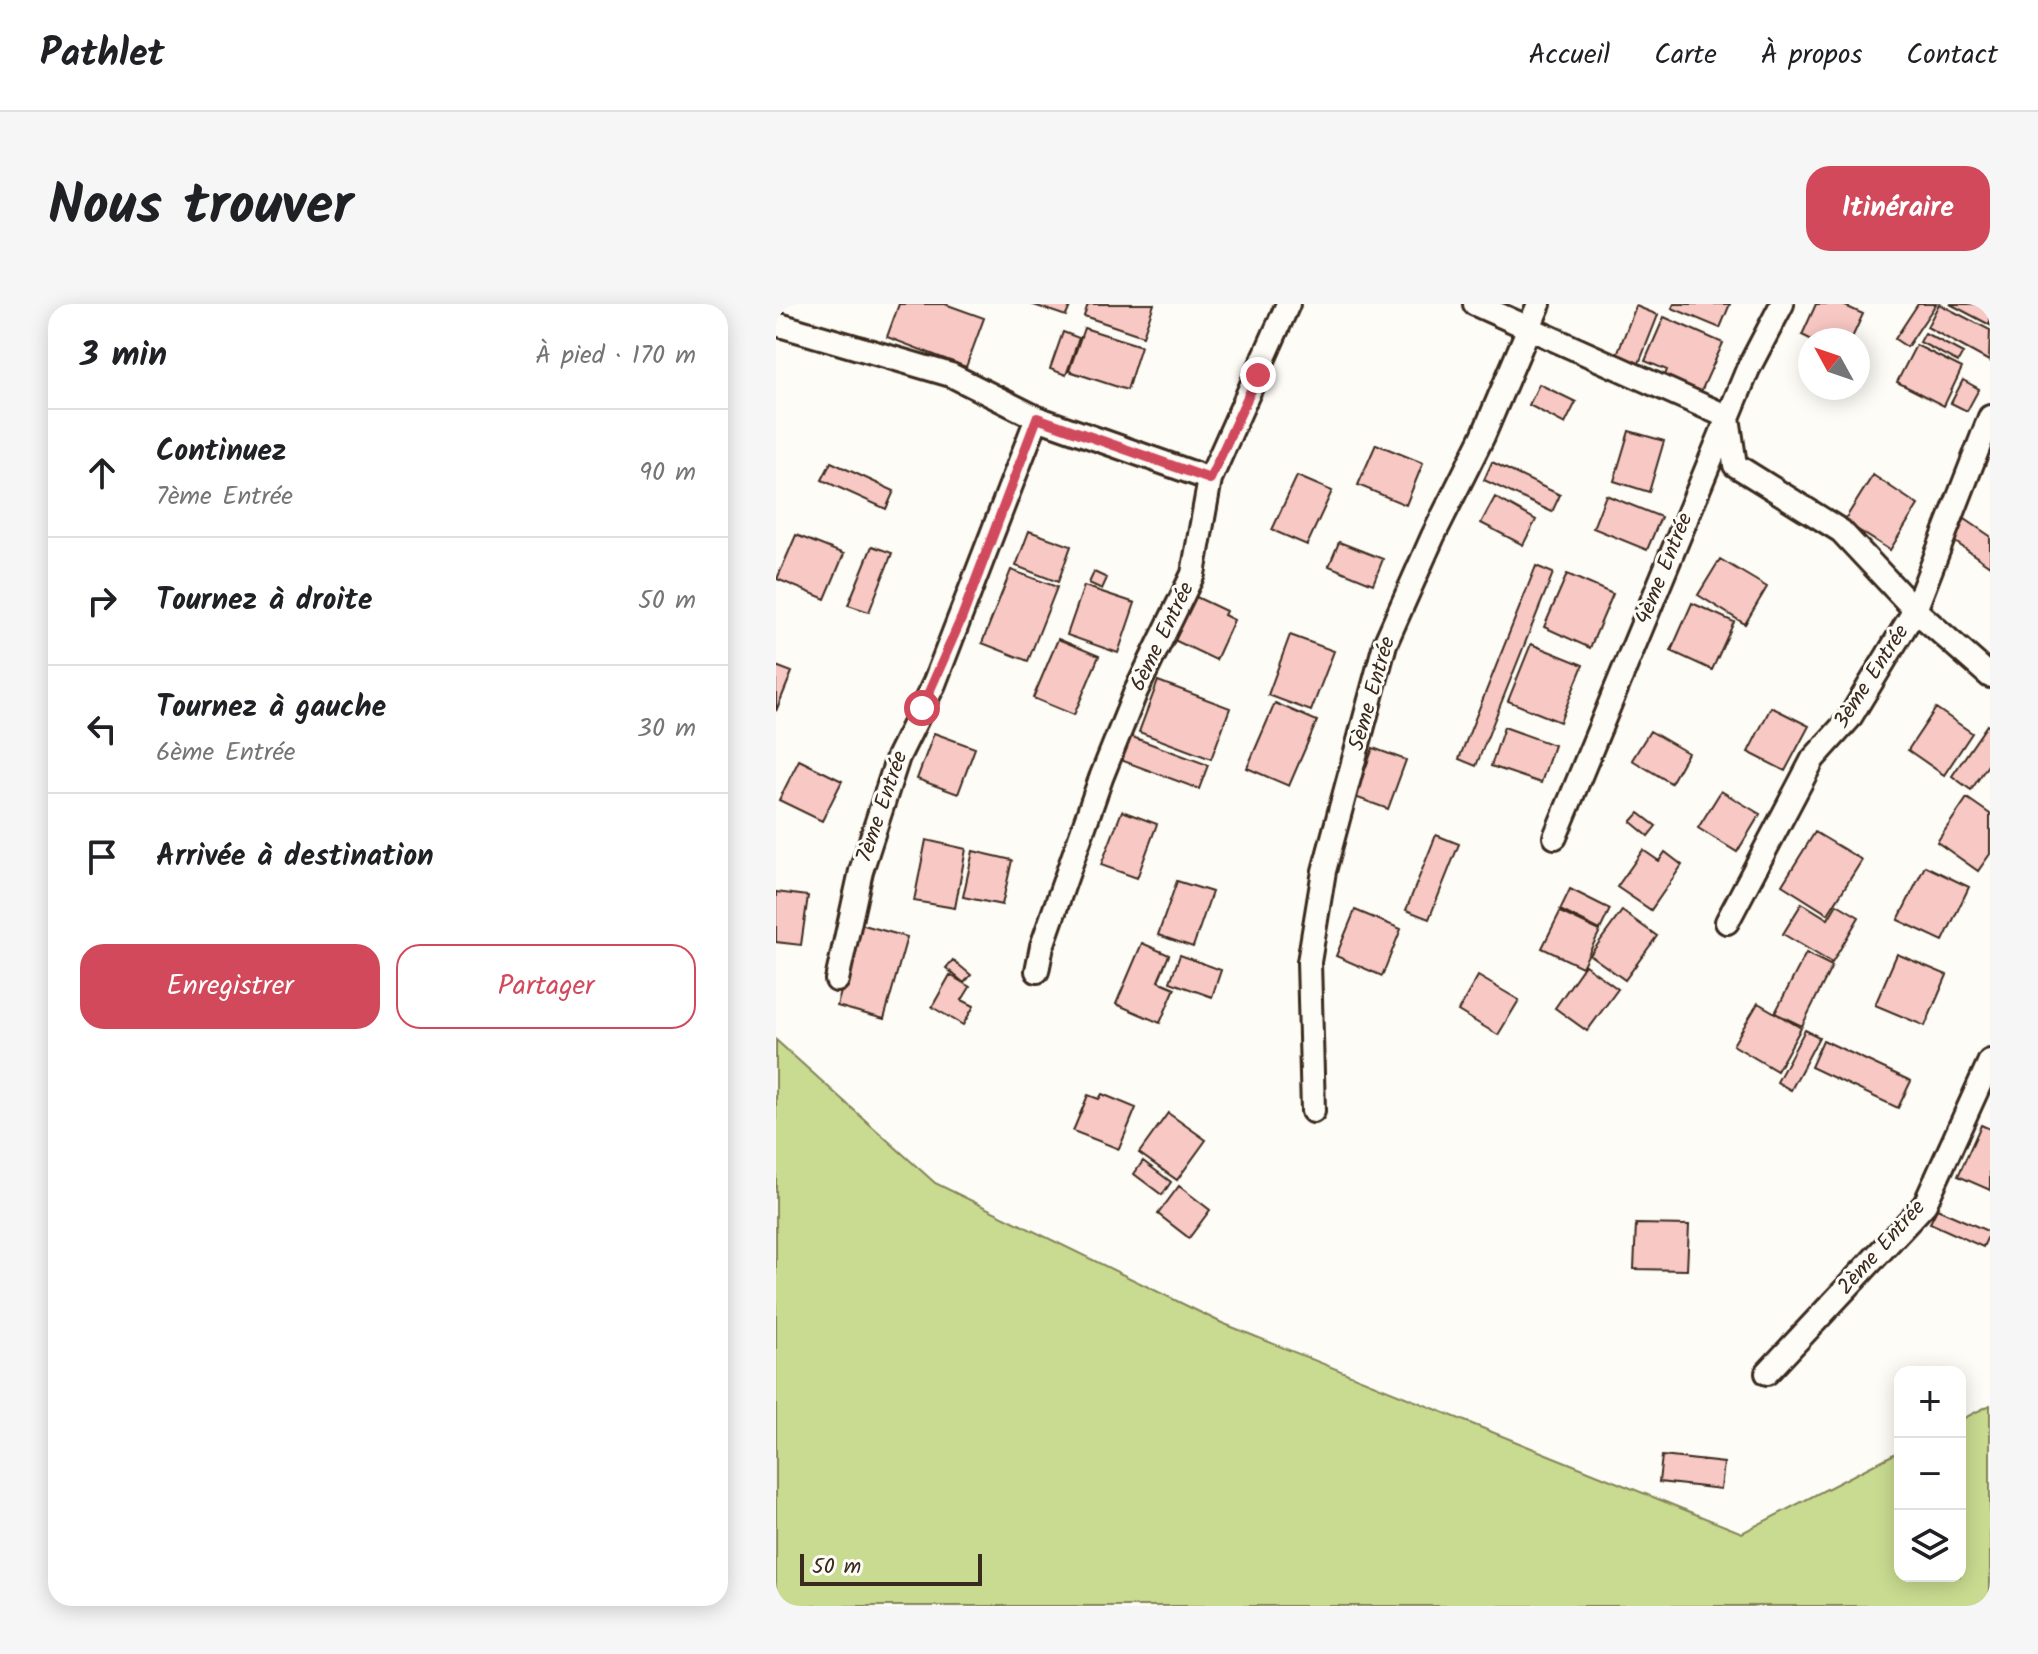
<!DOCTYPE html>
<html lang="fr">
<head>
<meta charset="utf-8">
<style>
  body { margin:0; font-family:Kalam,sans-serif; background:#f6f6f6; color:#202124 }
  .controls { position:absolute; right:24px; bottom:24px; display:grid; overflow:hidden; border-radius:16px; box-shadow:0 4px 20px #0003 }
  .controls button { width:72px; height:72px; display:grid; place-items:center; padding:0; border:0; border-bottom:2px solid #e0e0e0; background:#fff; color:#202124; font:40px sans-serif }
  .compass { position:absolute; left:1022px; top:24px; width:72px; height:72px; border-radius:50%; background:#fff; box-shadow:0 4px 20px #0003; rotate:310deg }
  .scale { position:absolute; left:24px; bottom:20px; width:182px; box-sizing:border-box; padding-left:8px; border:4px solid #3b2a1e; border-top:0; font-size:22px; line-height:28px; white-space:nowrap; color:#3b2a1e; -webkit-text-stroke:6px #fdfcf7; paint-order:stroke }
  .stop { position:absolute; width:24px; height:24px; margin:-18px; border:6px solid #d1495b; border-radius:50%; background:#fff }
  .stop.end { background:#d1495b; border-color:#fff; box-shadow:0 2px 8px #0008 }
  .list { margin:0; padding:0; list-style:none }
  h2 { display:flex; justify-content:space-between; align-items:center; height:104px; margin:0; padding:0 32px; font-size:34px }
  h2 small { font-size:26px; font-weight:400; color:#757577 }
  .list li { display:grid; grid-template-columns:52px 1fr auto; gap:24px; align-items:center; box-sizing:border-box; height:128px; padding:0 32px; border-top:2px solid #e0e0e0 }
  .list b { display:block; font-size:30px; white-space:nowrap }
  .list p { margin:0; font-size:26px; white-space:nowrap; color:#757577 }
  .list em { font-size:26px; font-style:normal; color:#757577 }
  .actions { display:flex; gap:16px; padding:24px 32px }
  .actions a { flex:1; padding:18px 0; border:2px solid #d1495b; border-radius:24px; text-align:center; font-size:28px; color:#d1495b }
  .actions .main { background:#d1495b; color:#fff }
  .icon { flex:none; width:44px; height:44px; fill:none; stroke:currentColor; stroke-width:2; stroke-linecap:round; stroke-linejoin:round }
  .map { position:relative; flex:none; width:1214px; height:1302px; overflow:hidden; border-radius:24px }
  header { display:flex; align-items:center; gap:48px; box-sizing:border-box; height:112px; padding:0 40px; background:#fff; border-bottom:2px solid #e0e0e0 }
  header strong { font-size:38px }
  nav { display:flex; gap:44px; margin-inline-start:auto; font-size:28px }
  .intro { display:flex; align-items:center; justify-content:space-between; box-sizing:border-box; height:192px; padding:0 48px }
  h1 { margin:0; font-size:56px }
  .button { padding:20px 36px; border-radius:24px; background:#d1495b; color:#fff; font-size:28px; font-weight:700 }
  main { display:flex; gap:48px; padding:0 48px }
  aside { flex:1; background:#fff; border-radius:24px; box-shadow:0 4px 20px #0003 }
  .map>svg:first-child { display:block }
</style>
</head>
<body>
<header>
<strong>Pathlet</strong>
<nav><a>Accueil</a><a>Carte</a><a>À propos</a><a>Contact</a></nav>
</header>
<div class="intro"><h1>Nous trouver</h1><a class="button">Itinéraire</a></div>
<main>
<aside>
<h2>3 min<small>À pied · 170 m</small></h2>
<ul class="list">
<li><svg class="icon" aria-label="ahead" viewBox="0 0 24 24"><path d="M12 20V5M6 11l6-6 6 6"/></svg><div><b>Continuez</b><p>7ème Entrée</p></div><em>90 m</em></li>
<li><svg class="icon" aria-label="right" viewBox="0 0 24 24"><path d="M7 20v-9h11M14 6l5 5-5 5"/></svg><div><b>Tournez à droite</b></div><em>50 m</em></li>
<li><svg class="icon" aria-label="left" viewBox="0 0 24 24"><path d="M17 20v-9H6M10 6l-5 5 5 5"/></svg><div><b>Tournez à gauche</b><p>6ème Entrée</p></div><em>30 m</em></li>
<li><svg class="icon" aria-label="arrive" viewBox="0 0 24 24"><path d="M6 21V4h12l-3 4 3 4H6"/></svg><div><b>Arrivée à destination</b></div></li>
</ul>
<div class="actions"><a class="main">Enregistrer</a><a>Partager</a></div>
</aside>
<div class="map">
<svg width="1214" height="1302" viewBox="0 0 1214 1302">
  <rect width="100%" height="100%" fill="#fdfcf7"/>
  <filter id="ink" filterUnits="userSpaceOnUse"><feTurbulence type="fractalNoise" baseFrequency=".0125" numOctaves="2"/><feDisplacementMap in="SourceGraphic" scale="16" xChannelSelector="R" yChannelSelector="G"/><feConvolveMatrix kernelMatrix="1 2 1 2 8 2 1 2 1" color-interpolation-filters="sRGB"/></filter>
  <g filter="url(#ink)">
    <!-- green -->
    <path fill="#c9db90" stroke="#828257" stroke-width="2" d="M0,736l159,143 287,140 520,210 158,-82v125h60v-156l30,-15v201h-1214z"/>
    <!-- building -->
    <path fill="#f8c8c4" stroke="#3b2a1e" stroke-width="2" d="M123,0h46l39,14 -18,49 -79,-30z
      M255,0h40l-5,12z
      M312,0h66l-11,32 -59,-20z
      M898,0h56l-10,24 -48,-20z
      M1040,0h25l22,10 -12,26h-39l-10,-5z
      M1142,0h18l-29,43 -12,-8z
      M1163,0l51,26 -1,31 -62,-34z
      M1174,0h40v21z
      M860,2l22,9 -26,66 -22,-9z
      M888,13l59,26 -24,53 -36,-16 4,-10 -22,-9z
      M308,24l57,18 -14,44 -58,-19z
      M287,28l16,6 -13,37 -16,-6z
      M1149,29l38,20 -5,9 -38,-20z
      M1140,41l46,23 -18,38 -47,-24z
      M1187,76l16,9 -12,22 -16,-8z
      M763,80l37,18 -11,22 -36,-19z
      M853,127l35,10 -15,51 -35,-11z
      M600,140l47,19 -17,42 -48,-20z
      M55,158l63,29 -8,18 -64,-29z
      M716,158l68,33 -8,17 -68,-32z
      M1097,171l45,30 -28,45 -46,-29z
      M521,172l35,15 -25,54 -35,-15z
      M830,191l55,22 -14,33 -54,-22z
      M719,193l41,23 -13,25 -42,-22z
      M1189,215l25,17v30l-39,-27z
      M253,227l42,15 -13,36 -42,-16z
      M20,231l48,19 -19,45 -48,-20z
      M563,238l44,17 -10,25 -44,-18z
      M96,242l20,7 -23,59 -21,-7z
      M944,255l47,28 -22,37 -47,-29z
      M760,262l17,7 -77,193 -17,-7z
      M235,266l46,17 -29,74 -46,-18z
      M318,268l13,6 -5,11 -13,-6z
      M791,270l46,20 -23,54 -46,-21z
      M308,282l51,17 -17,50 -51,-18z
      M416,291l34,16 -2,4 10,5 -18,40 -44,-21z
      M916,299l42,19 -22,48 -41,-19z
      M514,331l44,16 -23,60 -43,-16z
      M282,335l41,17 -25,59 -41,-17z
      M755,340l52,21 -23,57 -52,-21z
      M0,362l16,6 -16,39z
      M382,377l72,27 -19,51 -72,-27z
      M499,399l42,18 -28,65 -42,-18z
      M995,403l38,19 -24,45 -37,-19z
      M1160,404l36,25 -28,42 -36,-25z
      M1211,421l3,2v35l-19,28 -19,-14z
      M728,423l50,18 -13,38 -50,-17z
      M874,427l38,22 -17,30 -39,-23z
      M158,429l41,15 -17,46 -41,-15z
      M351,431l81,30 -9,24 -81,-30z
      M597,444l33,12 -18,49 -33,-12z
      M23,456l43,21 -20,40 -43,-21z
      M945,487l39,23 -23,38 -39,-24z
      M1191,494l23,16v40l-12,17 -41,-29z
      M346,507l35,13 -20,54 -36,-13z
      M863,509l17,13 -8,10 -17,-14z
      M1039,528l47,28 -34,54 -46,-29z
      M660,531l23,9 -30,75 -23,-9z
      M150,536l40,9 -11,59 -41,-7z
      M867,546l16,11 6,-9 17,13 -31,45 -34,-23z
      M197,547l39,9 -10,45 -39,-8z
      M1149,562l44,21 -26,54 -45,-21z
      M401,577l35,11 -19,55 -35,-12z
      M794,585l40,20 -10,21 -40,-20z
      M0,588l32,4 -7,49 -25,-3z
      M1026,599l26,16 9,-15 22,13 -27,46 -49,-29z
      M579,606l46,19 -19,47 -46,-20z
      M846,607l35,25 -32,44 -35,-25z
      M784,608l40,19 -18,36 -40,-19z
      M84,620l47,13 -23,82 -47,-13z
      M366,639l27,12 -11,26 17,7 -15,35 -44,-19z
      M1030,649l26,13 -30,60 -27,-13z
      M1121,650l50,21 -22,51 -50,-21z
      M404,651l41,15 -9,27 -42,-15z
      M177,656l18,15 -7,8 -18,-15z
      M809,661l33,24 -31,42 -32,-23z
      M174,671l20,12 -8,13 12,6 -11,19 -31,-18z
      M702,672l41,24 -21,35 -40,-24z
      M982,699l43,25 -24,43 -44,-26z
      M1029,726l14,7 -28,53 -14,-8z
      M1047,736l88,41 -13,27 -87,-41z
      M326,790l34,14 -17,41 -46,-18 15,-36 11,4z
      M392,809l38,27 -29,40 -38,-27z
      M1205,821l9,4v61l-32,-14z
      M367,857l28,21 -9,13 -28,-21z
      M403,882l31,24 -21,28 -31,-24z
      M1161,905l53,23 -7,15 -53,-24z
      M860,920l53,1 -2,45 -53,-1z
      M886,1152l62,7 -3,26 -62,-7z"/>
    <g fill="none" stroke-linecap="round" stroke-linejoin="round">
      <defs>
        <path id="street" d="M699,0l253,113 7,48 106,66 74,79 75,66
          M0,20l175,51 86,43 173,61
          M779,533l193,-468 34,-65
          M951,618l86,-163 36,-40 66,-109 75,-193
          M261,667l5,-25 59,-168 35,-87 57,-117 17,-95 78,-175
          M61,676l24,-109 37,-114 36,-73 103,-266
          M537,807l-4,-149 15,-91 61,-227 48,-108 50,-100 56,-132
          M991,1069l158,-169 65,-143"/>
      </defs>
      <!-- street casing -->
      <use href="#street" stroke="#3b2a1e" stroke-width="28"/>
      <!-- street -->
      <use href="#street" stroke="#fdfcf7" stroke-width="22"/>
    </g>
  </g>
  <g fill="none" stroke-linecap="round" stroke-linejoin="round" filter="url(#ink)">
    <!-- route -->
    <path stroke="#d1495b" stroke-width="10" d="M146,404l40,-91 75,-199 173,61 48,-104"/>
  </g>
  <g text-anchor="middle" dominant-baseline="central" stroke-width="6" stroke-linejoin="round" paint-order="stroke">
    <!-- street labels -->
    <g font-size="22" fill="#3b2a1e" stroke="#fdfcf7">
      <text transform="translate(889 265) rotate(-68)">4ème Entrée</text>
      <text transform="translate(387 333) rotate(-64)">6ème Entrée</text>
      <text transform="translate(1096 373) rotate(-57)">3ème Entrée</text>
      <text transform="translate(597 390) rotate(-74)">5ème Entrée</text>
      <text transform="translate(107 503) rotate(-71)">7ème Entrée</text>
      <text transform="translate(1106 944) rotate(-48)">2ème Entrée</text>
    </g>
  </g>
</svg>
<div class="controls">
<button>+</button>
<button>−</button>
<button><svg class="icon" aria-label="layers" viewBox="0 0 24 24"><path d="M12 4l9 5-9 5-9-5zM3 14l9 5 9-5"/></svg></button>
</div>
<svg class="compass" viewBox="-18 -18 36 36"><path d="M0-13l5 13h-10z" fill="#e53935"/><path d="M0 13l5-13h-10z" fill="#757577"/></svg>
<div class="scale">50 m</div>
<div class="stop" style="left:146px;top:404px"></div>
<div class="stop end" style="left:482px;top:71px"></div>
</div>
</main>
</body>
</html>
